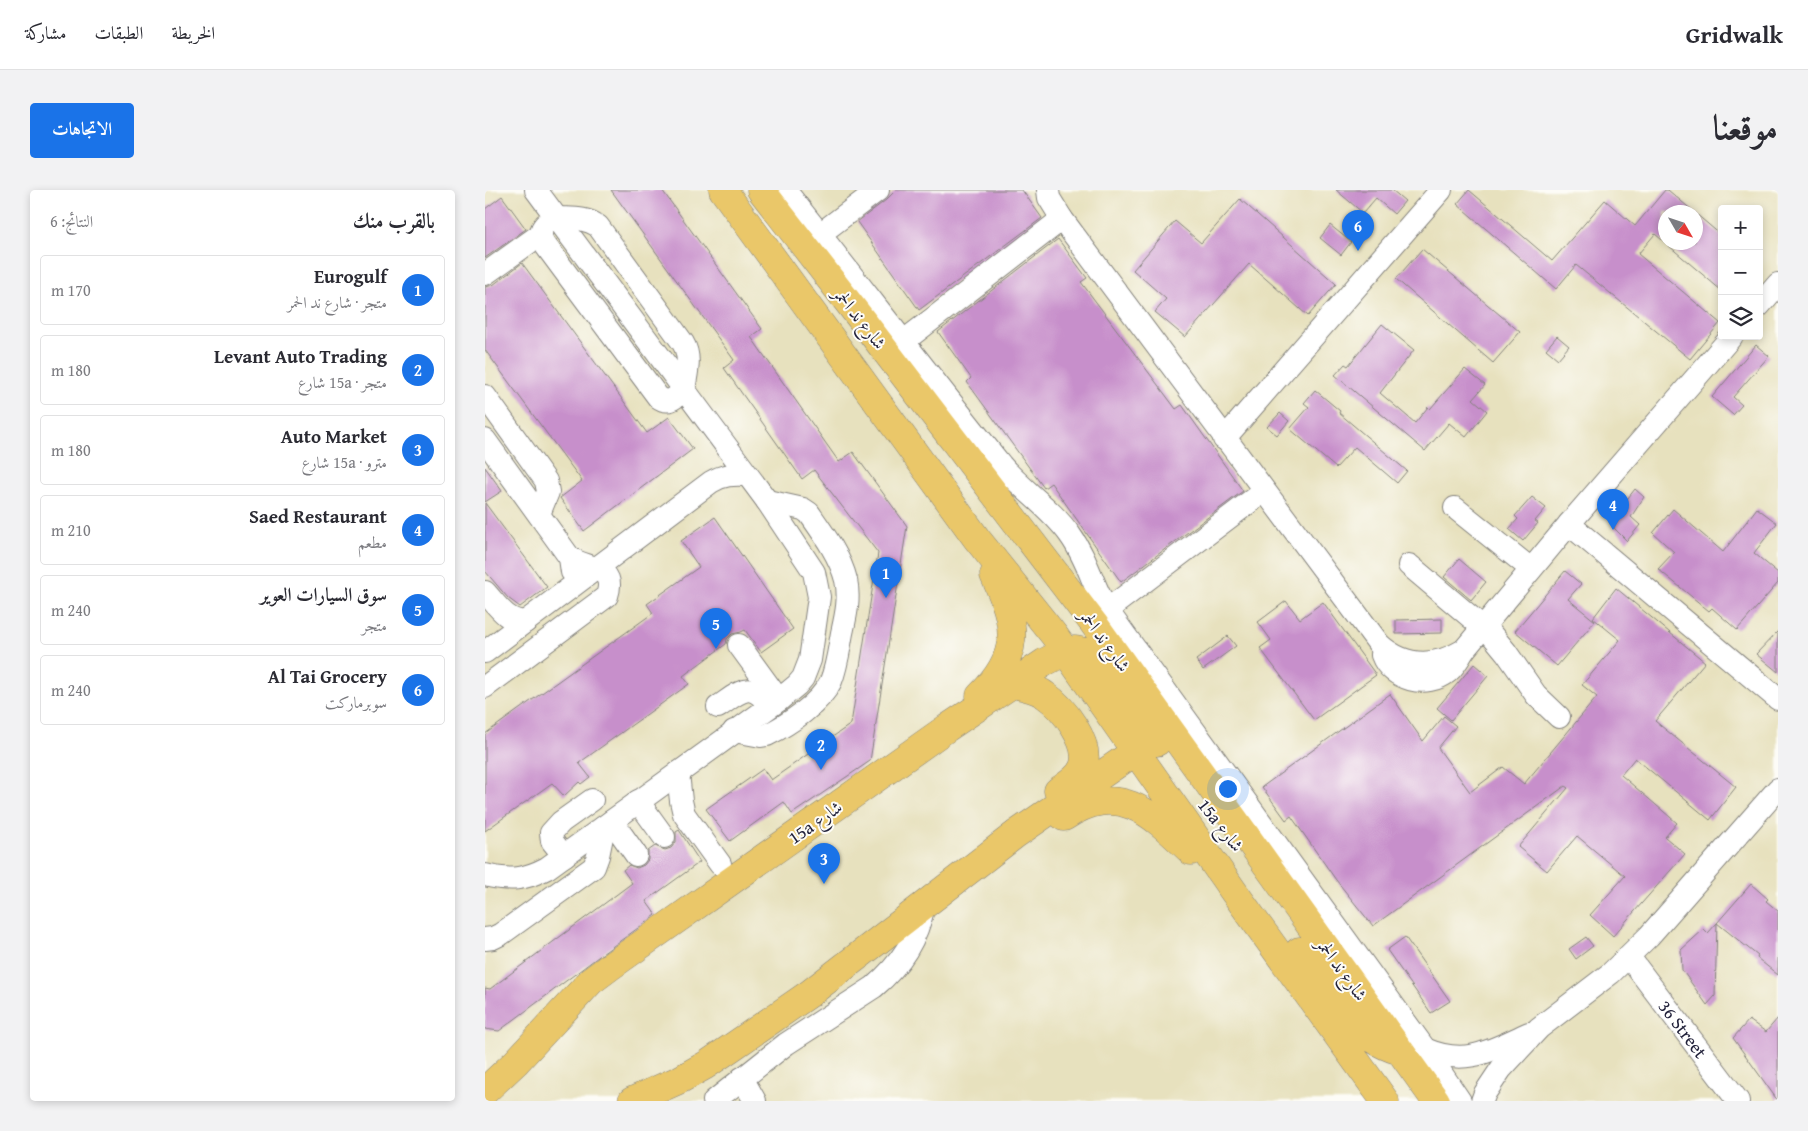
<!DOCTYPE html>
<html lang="ar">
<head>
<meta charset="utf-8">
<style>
  body { margin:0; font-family:"Gentium Book Plus",Amiri,serif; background:#f2f2f3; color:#2b2b33; direction:rtl }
  .controls { position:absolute; right:15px; top:15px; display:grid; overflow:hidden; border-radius:5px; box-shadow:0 2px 8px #0003 }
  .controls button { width:45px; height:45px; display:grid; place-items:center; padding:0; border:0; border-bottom:1px solid #e1e1e2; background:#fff; color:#2b2b33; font:25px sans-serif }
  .compass { position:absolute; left:1173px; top:15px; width:45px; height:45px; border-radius:50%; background:#fff; box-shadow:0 2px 8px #0003; rotate:129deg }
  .you { position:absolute; left:742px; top:598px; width:18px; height:18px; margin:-12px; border:4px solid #fff; border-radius:50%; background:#1a73e8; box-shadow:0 0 0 8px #1a73e833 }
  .badge { display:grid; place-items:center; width:32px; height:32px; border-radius:50%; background:#1a73e8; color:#fff; font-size:16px; font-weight:700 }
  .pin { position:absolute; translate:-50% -41px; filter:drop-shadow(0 1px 2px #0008) }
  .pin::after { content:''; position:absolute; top:26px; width:18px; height:15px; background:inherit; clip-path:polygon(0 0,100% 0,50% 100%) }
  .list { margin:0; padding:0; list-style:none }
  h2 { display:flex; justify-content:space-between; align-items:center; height:65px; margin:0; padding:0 20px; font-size:21px }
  h2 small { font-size:16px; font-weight:400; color:#7c7c81 }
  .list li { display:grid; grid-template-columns:32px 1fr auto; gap:15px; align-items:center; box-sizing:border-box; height:70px; margin:0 10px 10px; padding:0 10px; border:1px solid #e1e1e2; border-radius:5px }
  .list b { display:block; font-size:19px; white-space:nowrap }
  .list p { margin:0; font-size:16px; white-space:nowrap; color:#7c7c81 }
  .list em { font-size:16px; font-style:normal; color:#7c7c81 }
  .icon { flex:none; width:28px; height:28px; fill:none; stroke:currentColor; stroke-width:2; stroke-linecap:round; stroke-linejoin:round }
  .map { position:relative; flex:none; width:1293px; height:911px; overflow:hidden; direction:ltr; border-radius:5px }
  header { display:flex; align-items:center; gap:30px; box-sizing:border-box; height:70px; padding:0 25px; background:#fff; border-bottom:1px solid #e1e1e2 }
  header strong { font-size:24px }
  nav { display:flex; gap:28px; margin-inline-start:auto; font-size:18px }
  .intro { display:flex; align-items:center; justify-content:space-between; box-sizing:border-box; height:120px; padding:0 30px }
  h1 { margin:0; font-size:35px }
  .button { padding:12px 22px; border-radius:5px; background:#1a73e8; color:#fff; font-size:18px; font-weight:700 }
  main { display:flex; gap:30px; padding:0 30px }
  aside { flex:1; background:#fff; border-radius:5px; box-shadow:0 2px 8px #0003 }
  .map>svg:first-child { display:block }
</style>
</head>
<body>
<header>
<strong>Gridwalk</strong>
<nav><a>الخريطة</a><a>الطبقات</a><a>مشاركة</a></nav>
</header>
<div class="intro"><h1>موقعنا</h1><a class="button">الاتجاهات</a></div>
<main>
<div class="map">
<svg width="1293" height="911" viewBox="0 0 1293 911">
  <rect width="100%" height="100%" fill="#fdfcf7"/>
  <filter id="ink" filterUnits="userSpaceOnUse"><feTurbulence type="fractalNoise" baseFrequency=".02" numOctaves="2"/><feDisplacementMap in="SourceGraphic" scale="10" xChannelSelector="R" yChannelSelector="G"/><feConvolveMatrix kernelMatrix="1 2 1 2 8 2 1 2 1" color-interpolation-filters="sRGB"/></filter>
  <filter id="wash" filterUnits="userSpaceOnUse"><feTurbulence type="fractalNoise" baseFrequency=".0096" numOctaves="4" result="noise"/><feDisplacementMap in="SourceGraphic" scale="20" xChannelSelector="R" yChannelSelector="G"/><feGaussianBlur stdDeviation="1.12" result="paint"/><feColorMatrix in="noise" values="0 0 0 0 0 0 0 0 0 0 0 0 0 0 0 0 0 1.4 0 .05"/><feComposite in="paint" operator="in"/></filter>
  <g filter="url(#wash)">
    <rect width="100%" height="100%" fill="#e7e1be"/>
    <g id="blocks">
      <!-- building -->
      <path fill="#c78fcb" d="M126,0h51l100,139 -11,8 88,125 14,-10 54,74 -37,235 -78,53 -8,-12 -54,39 -24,-32 57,-40 8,11 80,-56 27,-171 -64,-83 -12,9 -78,-111 10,-8z
        M411,0h126l20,28 -123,92 -62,-88 29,-22z
        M851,0h56l13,11 -11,13 -18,-16 -13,15z
        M984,0l83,71 53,-61 30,26 30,-36h3l26,22h-29v30h30v-29l27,23v55l-67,-57 -17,20 82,69 -30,36 -114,-94 -20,24 -99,-85z
        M17,6l24,33 -41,29v-49z
        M755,9l96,85 -28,32 -59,-52 -64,73 -30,-25 11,-13 -33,-29 42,-49 26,22z
        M845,35l21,17 -10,13 -21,-17z
        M573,49l29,39 -6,4 95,127 6,-4 61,86 -122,91 -70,-99 -7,5 -77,-106 4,-4 -33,-46z
        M937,59l98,83 -27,31 -97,-84z
        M37,73l125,170 22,-16 24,32 -109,82 -24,-33 22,-17 -97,-131v-63l8,-2z
        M897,134l32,26 -34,43 35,30 13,-16 2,2 35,-40 20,16 -12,14 14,12 -21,26 -17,-14 -24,28 -90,-76 10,-11 3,2z
        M1072,146l12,10 -11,13 -12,-10z
        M1271,155l13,11 -36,41 9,8 -9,10 -21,-18z
        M830,200l25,21 -1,2 68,58 -10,12 -42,-36 -19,21 -46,-39 19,-22 -5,-4z
        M795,223l9,8 -12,14 -10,-8z
        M0,277l17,24 -17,11z
        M1150,299l9,8 -13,20 9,8 -13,16 -13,-13v-12z
        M1047,307l14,11 -11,13 3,2 -15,18 -14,-12 9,-10 -3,-3z
        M0,313l62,84 -27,20 -12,-9 -23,-27z
        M1272,318l20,15 -23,30 24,20v10l-41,47 -25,-22 -3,3 -51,-42 16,-17 -21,-19 20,-24 50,43z
        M230,327l78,112 -32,23 -16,-22 -4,2 -9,2 -5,5 -1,5 -43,32 6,8 -110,79 11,14 -9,7 -2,-2 -15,14 -12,-13 -67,48v-97l168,-121 -6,-9 52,-37 -18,-26z
        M974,369l27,23 -15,18 -27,-23z
        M1080,381l16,13 -13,15 27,22 -38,45 -42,-35z
        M1131,398l89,74 -50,59 81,66 -26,33 -75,-62 -14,17 56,48 -12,14 20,17 -72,82 -23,-21 35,-39 -48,-40 -30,35 -29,-24 50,-59 -3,-2 -192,140 -37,-46 -45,-64 -5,4 -24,-33 128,-93 33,47 21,-25 12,10 -18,22 32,44 33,-25 21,17 73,-87 -15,-12 38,-45 -27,-22z
        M801,411l14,18 23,-17 53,73 -62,45 -54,-72 11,-8 -13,-18z
        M957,429v14l-46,1v-14z
        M1293,441v41l-22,-18z
        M743,446l8,10 -33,24 -7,-10z
        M989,474l14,12 -37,44 -14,-12z
        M194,640l21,32 -54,39 10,14 -54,39 -103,77 -14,-2v-41l5,1 142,-106 -9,-13 6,-5 8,3 7,-3 4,-5v-9l7,-5 10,4 6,-2 5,-6v-10z
        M1266,694l17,15 -2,2 12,10v64l-21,-17 1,-2 -41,-33z
        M1232,733l-2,73 -8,9 -25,-35 -1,-20 23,-21 4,4z
        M920,747l45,64 -19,12 -44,-63z
        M1101,747l7,9 -17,13 -7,-10z
        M1293,828v83l-45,-63 16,-18 17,12z"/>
    </g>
  </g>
  <g filter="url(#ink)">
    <use href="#blocks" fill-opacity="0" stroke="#84827c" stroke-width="1"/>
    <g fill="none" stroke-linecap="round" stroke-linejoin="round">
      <defs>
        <g id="minor">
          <path d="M300,0c72,91 143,184 216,275 21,25 50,43 69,70 17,23 23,51 37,75l318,439 35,52"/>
          <path d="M563,0l1,8 13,21 317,425c26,24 55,24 85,6"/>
          <path d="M72,28c15,1 28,-1 41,8l85,117c9,15 3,32 1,47 -9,8 -15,15 -26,7l-115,-155c-6,-12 2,-20 14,-24z"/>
          <path d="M335,44l58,-44"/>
          <path d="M0,84l56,-40"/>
          <path d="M1274,116l19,-22"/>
          <path d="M419,151l158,-122"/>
          <path d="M0,206l61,85 2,11 -9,22"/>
          <path d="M739,249l217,-249"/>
          <path d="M0,250l85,118 2,14"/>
          <path d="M970,318l76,61"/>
          <path d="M1084,334l209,175"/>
          <path d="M924,375l83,70 14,17 30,43 23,22"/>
          <path d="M0,402c12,13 21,29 40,30"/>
          <path d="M622,420l157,-119"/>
          <path d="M254,455l40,55"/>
          <path d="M0,462l226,-170c12,-7 21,-8 35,-7"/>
          <path d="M897,465c9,25 45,34 66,17 7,-6 11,-13 16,-22l105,-126 163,-188"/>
          <path d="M0,497l122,-91c10,-30 -19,-27 -37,-38"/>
          <path d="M233,517c22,-15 33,-28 51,-1"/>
          <path d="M249,541l27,5 6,-1c22,-11 53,-31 64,-54 6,-15 8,-32 11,-48 4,-18 8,-35 4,-53 -6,-24 -23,-47 -37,-67l-6,-4 -36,-8"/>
          <path d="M193,583l3,28 3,13 36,50"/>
          <path d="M153,611l26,36"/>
          <path d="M127,631l24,34"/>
          <path d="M79,666l-12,-15 -1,-8 10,-11 31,-22"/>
          <path d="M0,685c25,6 39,5 62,-7l232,-168 18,-15 6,-7 7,-18 9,-63 -5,-25 -47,-71 -231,-311"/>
          <path d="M0,749l8,-1 8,-4 93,-67 4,-11 6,-29"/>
          <path id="s1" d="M1144,767l109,144"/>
          <path d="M940,859c42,18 66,1 104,-16"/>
          <path d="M257,888l13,23"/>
          <path d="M229,911l72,-57 88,-57c27,-23 43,-48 50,-82"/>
          <path d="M997,911l3,-8 16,-24 38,-41 72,-55 38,-37 129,-147"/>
        </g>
        <path id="major" d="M238,0l254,349 77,96 180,257 151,209
          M276,0l97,125 236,309 342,477
          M527,494c11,2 24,4 33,11 18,12 47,49 38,72 -4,11 -15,17 -25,24
          M495,506c42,-42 37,-71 14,-121
          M579,627c55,-36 86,-5 127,34
          M814,761c27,35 53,86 98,99
          M0,901l31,-29 75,-81 20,-15 336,-238 98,-66 21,-11 9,-1 10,2 7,6 65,84
          M147,911l49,-22 25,-14 32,-22 71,-49 207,-160 120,-83 12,-14"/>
      </defs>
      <!-- minor casing -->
      <use href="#minor" stroke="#84827c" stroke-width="24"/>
      <!-- major casing -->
      <use href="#major" stroke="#84827c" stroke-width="29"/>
      <!-- minor -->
      <use href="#minor" stroke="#fff" stroke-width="22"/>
      <!-- major -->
      <use href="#major" stroke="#eac769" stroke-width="28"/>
    </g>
  </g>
  <g text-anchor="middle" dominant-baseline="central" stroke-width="4" stroke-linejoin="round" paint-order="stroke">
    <!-- street labels -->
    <g font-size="18" fill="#22223b" stroke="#fdfcf7">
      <text transform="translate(375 128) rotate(52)">شارع ند الحمر</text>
      <text transform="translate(620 450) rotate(54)">شارع ند الحمر</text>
      <text transform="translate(330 632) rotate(-35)">15a شارع</text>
      <text transform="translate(736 635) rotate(52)">15a شارع</text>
      <text transform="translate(857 779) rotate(54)">شارع ند الحمر</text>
      <text stroke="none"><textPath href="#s1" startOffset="90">36 Street</textPath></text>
    </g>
  </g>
</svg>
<div class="controls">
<button>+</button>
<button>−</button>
<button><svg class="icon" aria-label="layers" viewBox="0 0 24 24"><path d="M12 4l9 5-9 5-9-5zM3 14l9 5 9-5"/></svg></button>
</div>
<svg class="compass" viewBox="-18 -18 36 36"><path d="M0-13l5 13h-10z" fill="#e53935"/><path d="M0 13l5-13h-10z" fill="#7c7c81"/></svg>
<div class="you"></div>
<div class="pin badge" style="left:401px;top:408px">1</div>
<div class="pin badge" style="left:336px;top:580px">2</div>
<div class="pin badge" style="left:339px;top:694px">3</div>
<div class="pin badge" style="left:1128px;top:340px">4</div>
<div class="pin badge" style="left:231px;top:459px">5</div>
<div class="pin badge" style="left:873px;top:61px">6</div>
</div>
<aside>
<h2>بالقرب منك<small>النتائج: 6</small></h2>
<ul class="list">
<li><span class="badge">1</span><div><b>Eurogulf</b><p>متجر · شارع ند الحمر</p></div><em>170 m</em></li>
<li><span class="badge">2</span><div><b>Levant Auto Trading</b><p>متجر · 15a شارع</p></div><em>180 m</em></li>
<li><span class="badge">3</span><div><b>Auto Market</b><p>مترو · 15a شارع</p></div><em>180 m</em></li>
<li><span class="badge">4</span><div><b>Saed Restaurant</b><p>مطعم</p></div><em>210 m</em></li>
<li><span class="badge">5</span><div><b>سوق السيارات العوير</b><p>متجر</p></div><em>240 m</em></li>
<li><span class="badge">6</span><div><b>Al Tai Grocery</b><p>سوبرماركت</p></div><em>240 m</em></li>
</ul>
</aside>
</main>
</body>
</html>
